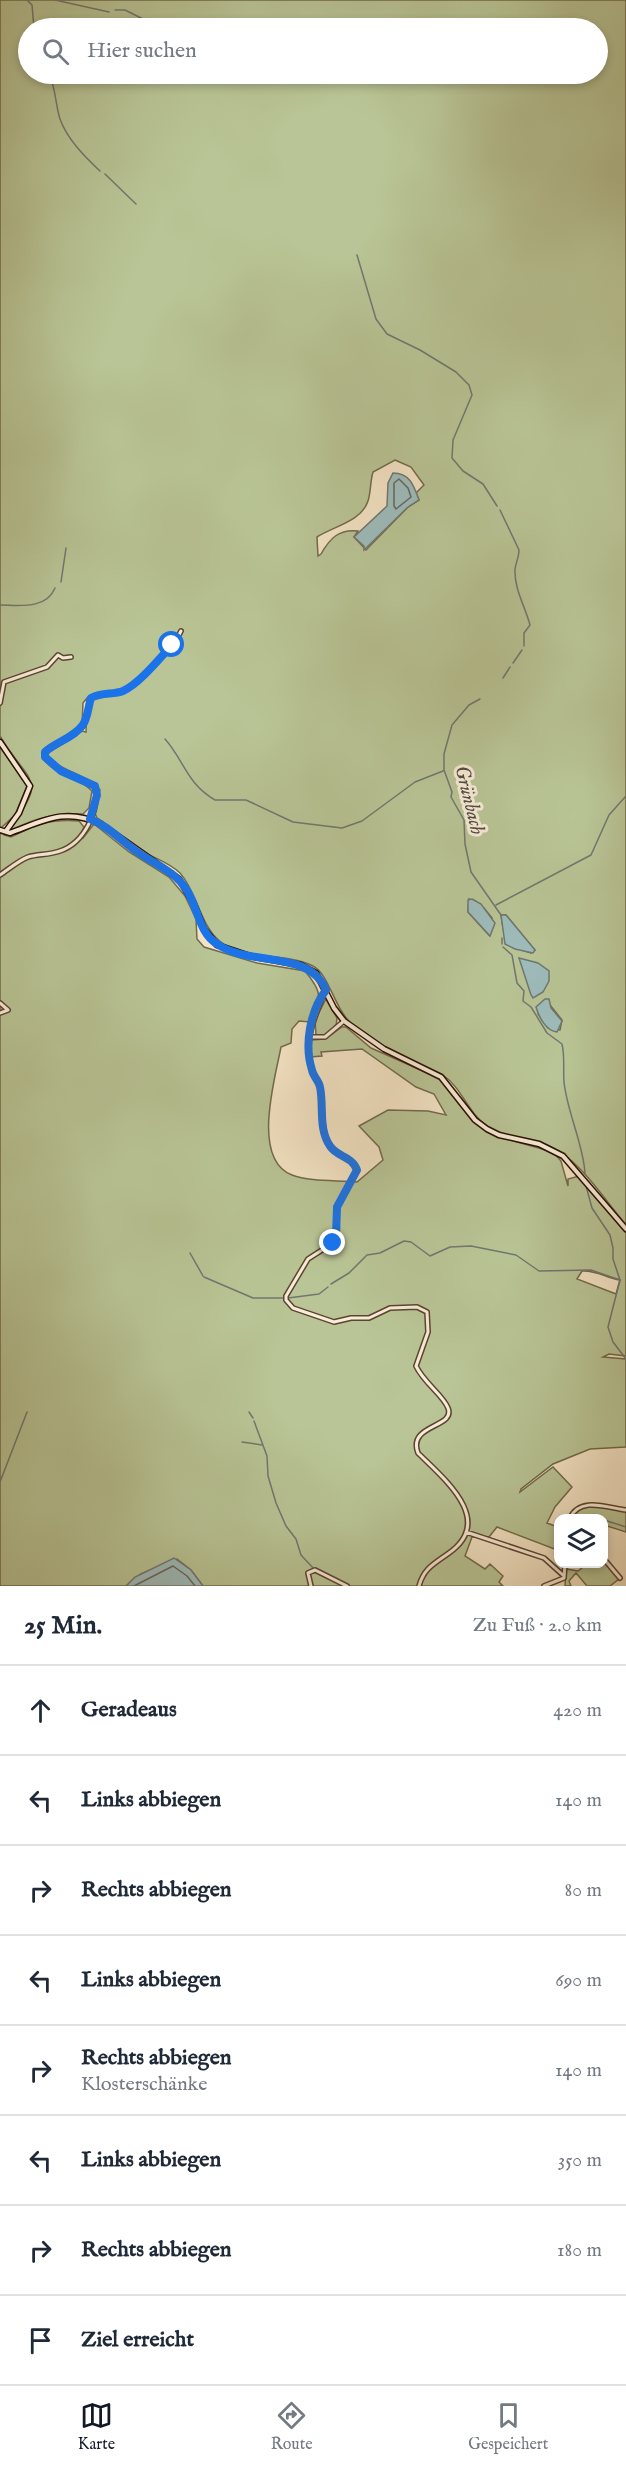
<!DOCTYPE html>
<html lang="de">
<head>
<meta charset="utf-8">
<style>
  body { margin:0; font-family:"IM FELL English",serif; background:#f6f6f7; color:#1f2937 }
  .controls { position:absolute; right:18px; bottom:18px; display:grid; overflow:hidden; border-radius:12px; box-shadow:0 3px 9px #0003 }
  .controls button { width:54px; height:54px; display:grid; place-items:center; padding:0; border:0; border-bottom:2px solid #e0e1e3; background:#fff; color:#1f2937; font:30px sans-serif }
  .stop { position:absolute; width:18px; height:18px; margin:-14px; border:4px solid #1a73e8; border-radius:50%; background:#fff }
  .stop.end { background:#1a73e8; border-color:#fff; box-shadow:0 2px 6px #0008 }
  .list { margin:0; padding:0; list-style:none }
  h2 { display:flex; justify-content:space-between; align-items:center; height:78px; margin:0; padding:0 24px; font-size:26px }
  h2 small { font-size:20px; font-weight:400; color:#747a83 }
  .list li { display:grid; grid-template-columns:39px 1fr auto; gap:18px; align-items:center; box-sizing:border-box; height:90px; padding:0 24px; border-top:2px solid #e0e1e3 }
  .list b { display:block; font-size:22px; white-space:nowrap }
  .list p { margin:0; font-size:20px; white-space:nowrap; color:#747a83 }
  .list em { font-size:20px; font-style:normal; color:#747a83 }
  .icon { flex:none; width:33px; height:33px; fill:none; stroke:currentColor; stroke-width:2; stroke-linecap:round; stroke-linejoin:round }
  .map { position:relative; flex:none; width:626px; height:1586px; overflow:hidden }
  .search { position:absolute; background:#fff; box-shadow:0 3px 9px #0003; left:18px; right:18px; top:18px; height:66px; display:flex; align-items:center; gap:15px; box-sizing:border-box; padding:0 21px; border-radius:33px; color:#747a83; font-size:22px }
  .sheet { height:798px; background:#fff }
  nav { display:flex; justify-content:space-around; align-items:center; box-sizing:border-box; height:84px; border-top:2px solid #e0e1e3; background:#fff; font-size:16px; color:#747a83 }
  nav a { display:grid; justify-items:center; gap:3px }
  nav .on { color:#111827 }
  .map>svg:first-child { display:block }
</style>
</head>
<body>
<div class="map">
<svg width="626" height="1586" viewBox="0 0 626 1586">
  <rect width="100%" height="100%" fill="#f4e4c5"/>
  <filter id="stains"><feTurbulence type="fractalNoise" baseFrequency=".00333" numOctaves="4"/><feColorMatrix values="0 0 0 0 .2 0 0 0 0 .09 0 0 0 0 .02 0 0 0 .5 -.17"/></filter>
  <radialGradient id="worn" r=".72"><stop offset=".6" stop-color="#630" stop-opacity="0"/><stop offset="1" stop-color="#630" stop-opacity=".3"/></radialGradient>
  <!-- green -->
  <path fill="#b9c596" stroke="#726a4b" stroke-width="1.5" fill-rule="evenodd" d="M0,0h626v1225c-23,-27 -46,-66 -79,-80 -19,-9 -42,-6 -60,-19 -19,-13 -25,-38 -44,-51 -10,-6 -23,-10 -33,-14 -19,-9 -38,-20 -54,-33 -23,-18 -25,-52 -43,-62 -27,-13 -61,-6 -88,-21 -25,-15 -26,-51 -45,-72 -12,-12 -30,-16 -43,-25 -14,-9 -26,-21 -40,-30l-2,-5 5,-23c-9,-14 -37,-18 -53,-33l3,-7 32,-19 4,1 1,-34 -4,5 -1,23 -38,23 -1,10c17,20 34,16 49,32l-3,17 -6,6c-30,-1 -47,4 -72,16l-2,-2c41,-51 19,-44 -9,-92zM28,28h570v46h-570zM395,460l16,7 13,18 -8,8 3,7 -11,7 -42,43 -12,-13 4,-6c-19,-2 -28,7 -37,23l-3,2 -1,-19c17,-11 44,-15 51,-36 3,-9 2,-19 5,-29zM469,899l15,9 8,10 -3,17 -21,-23zM501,915h5l29,35 -4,3c-25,-6 -27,-14 -30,-38zM550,1005l12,15 -2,10 -12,-2 -10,-14z
    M0,744l27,42 -12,29 -14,13 3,7 7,2c27,-13 37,-18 68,-16l5,6 -4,9 3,2 11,-14 35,28 40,25 16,19 11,23 1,20 7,8 53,16 48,8c18,22 16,24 5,51l-11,-1 -7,8 -1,14 -10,4c-6,32 -30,112 11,128 18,7 45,5 65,7l26,-22 -4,-13 -20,-21 29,-16 40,1 18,4 -12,-21 -18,-7 -54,-38 -41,3 1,4 -12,1 -1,-15 3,-2 13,-1 17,-12h4l25,21 70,31 27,36 15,14 16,8 54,15 8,9 7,25v-7l11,-3 47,57v123l-17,-2 -6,3 23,2v88l-36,2 -37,15 -32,25 -1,3 33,-25 19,20 -17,20 -8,16 11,4 -1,23 -60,-23 -8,10h-17l-7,19 20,13 5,-5 13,12 -4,6 4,4h-300l-12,-16 -14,-11 -36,15 -15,12h-126zM582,1271c15,-1 24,7 38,9l-4,14 -39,-15z
    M326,999l11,19 -1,8 -11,9h-9l-1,-15z
    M593,1504l33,6v22l-22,-7v-7h-34l11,-11z
    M604,1560l15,19 -9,7h-23l-11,-13 -7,8 2,5h-6l1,-17 12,2 9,-7h17z"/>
  <!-- water -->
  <path fill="#9ebdbd" stroke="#707771" stroke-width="1.5" d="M393,473c17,0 21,13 26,27l-11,7 -44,43v-4l-10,-9 33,-31 1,-23z
    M472,899l9,5 14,19 -5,13 -22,-24v-12z
    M501,915h5l29,35 -2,3 -18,-4 -10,-5z
    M519,958l19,5 11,8v10l-6,11 -10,6 -2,-3z
    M545,999h4l2,9 11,13 -5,11c-11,-1 -18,-15 -21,-25z
    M174,1558l17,12 12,16h-77l9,-9z"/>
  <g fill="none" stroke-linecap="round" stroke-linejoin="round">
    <!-- shore -->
    <path stroke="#64665e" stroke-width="1.5" d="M399,479l9,9 3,9 -15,12 -2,-3v-23z
      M134,1586l39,-20 14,10 8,10"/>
    <!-- stream -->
    <path stroke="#707771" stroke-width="1.5" d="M27,0l5,5 2,23
      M55,0l54,12
      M115,10h10l36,18
      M49,74c7,15 6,29 11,45 7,20 25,38 40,52
      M105,174l31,30
      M357,255l19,64 11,15 33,16 36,22 13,13 3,10 -19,45 -1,18 11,13 20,13 14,22
      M500,510l19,40c0,7 -3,12 -4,19 -1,20 10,37 15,56l-6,8v13
      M61,582l5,-34
      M0,605c18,0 46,5 55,-17
      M513,663l9,-13
      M503,678l7,-11
      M480,699l-11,6 -17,20 -8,29v16l8,22 -1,5 13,23 1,24 6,28 30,43
      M165,739c19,21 21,44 50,61h31l47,22 49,6 20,-7 53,-39 28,-11
      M496,905l95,-50 18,-40 17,-19
      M502,944v-6
      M503,947l9,8 5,28 7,8 -1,10 8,6 16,26 15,11c3,13 1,25 2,38 3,30 20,64 21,92
      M586,1186l6,22 18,27 3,13v11l7,21 -12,47 5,15 13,17
      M190,1253l13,23
      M204,1277l49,21h32
      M331,1284l18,-11 18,-18 13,-2 24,-12 7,1 19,14 20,-9 21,-1 45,9 23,16 52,-1 29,10
      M288,1298l31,-4 9,-7
      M249,1412l4,6
      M254,1421l13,35 1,20 8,27 10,23 10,13 5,16 13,14
      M242,1442l20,3
      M0,1482l27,-70
      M604,1520l22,7"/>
    <defs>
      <path id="street" d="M0,703l4,-21 43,-15 11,-12 5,3 8,-1
        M0,875c9,-6 18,-14 28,-18 10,-3 21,-2 32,-6 24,-8 40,-40 35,-65l-34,-15 -16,-14v-5l30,-18 9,-9 7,-27c11,-6 21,-3 32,-7 13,-5 52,-47 58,-60
        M325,991c-10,26 -21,47 -14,76 1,7 8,13 9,20 4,18 0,38 7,55 7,14 25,13 30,28l-20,37 -1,30 -3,6 -25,16 -22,37v4l7,8 41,14 17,-4h18l21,-10 27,-1 10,5 1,20 -12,34c8,17 27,29 32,42 8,20 -41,16 -30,45 25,25 78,67 31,100 -15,11 -25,15 -30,33
        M0,1003l8,7 -8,3
        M309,1037h16l19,-16
        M570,1518c10,-22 38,-10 56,-8
        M466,1532l78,26 20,18
        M604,1559l16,19
        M311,1586l-3,-13 7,-3 32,16
        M544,1586l20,-8 1,-14"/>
      <path id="secondary" d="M0,742l30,44 -11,27 -13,18
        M0,830l10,3c33,-12 55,-26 91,-9l78,55 14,23 11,27 13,16 33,11 51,9 15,8 18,35 10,13 40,28 57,28 34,43 12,9 12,6 40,9 24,12 63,73"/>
    </defs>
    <!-- street casing -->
    <use href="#street" stroke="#5c4431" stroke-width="6"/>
    <!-- secondary casing -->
    <use href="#secondary" stroke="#2a0e00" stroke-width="7"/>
    <!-- street -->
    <use href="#street" stroke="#f8edd9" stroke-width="3"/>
    <!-- secondary -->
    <use href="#secondary" stroke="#f8edd9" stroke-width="4"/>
  </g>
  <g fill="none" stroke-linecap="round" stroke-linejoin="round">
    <!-- route -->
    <path stroke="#1a73e8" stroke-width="8" d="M172,645c-12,13 -33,39 -49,46 -10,4 -21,1 -32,7 -3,9 -3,21 -9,28 -9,12 -26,16 -37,26v5l16,14 34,15 2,9 -7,24c19,7 32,23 49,34 17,12 35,18 47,36 12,17 12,43 31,55 33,23 92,5 109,46 -16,21 -22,55 -14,80 1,6 7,11 8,17 4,18 -2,42 10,59 7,11 22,10 27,24l-20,37 -1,30 -3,6"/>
  </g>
  <g text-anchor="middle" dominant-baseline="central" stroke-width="6" stroke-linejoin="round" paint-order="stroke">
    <!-- water labels -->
    <g font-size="20" font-style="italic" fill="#534b42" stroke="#f8edd9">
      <text transform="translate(469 800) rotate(76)">Grünbach</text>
    </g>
  </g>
  <rect width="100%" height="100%" filter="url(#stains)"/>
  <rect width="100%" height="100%" fill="url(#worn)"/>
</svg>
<div class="controls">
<button><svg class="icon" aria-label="layers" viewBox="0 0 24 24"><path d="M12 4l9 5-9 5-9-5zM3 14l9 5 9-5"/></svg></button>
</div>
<div class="stop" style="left:172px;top:645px"></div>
<div class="stop end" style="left:333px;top:1243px"></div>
<div class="search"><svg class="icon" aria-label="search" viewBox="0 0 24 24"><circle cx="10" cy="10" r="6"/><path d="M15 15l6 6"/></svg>Hier suchen</div>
</div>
<section class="sheet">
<h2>25 Min.<small>Zu Fuß · 2.0 km</small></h2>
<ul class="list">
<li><svg class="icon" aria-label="ahead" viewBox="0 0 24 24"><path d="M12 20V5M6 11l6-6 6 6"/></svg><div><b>Geradeaus</b></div><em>420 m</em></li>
<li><svg class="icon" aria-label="left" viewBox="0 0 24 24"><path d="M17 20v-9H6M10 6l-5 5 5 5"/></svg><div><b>Links abbiegen</b></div><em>140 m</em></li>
<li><svg class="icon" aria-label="right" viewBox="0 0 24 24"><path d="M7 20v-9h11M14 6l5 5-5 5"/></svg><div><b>Rechts abbiegen</b></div><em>80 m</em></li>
<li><svg class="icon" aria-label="left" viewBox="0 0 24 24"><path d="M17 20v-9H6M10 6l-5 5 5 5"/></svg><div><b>Links abbiegen</b></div><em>690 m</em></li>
<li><svg class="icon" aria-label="right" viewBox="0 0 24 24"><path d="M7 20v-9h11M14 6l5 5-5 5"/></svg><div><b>Rechts abbiegen</b><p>Klosterschänke</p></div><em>140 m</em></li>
<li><svg class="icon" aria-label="left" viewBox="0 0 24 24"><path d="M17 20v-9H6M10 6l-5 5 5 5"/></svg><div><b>Links abbiegen</b></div><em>350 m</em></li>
<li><svg class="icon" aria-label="right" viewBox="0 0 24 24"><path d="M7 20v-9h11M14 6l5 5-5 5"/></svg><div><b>Rechts abbiegen</b></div><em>180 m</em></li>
<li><svg class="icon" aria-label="arrive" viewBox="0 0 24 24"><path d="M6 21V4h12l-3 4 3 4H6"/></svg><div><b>Ziel erreicht</b></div></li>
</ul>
</section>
<nav>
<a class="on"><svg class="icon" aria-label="map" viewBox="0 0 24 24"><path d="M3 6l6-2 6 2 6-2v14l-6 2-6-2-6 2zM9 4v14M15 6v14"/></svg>Karte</a>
<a><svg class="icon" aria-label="directions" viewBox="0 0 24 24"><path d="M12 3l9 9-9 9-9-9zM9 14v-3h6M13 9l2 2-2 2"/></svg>Route</a>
<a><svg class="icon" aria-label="saved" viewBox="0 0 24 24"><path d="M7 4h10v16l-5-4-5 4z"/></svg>Gespeichert</a>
</nav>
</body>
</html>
